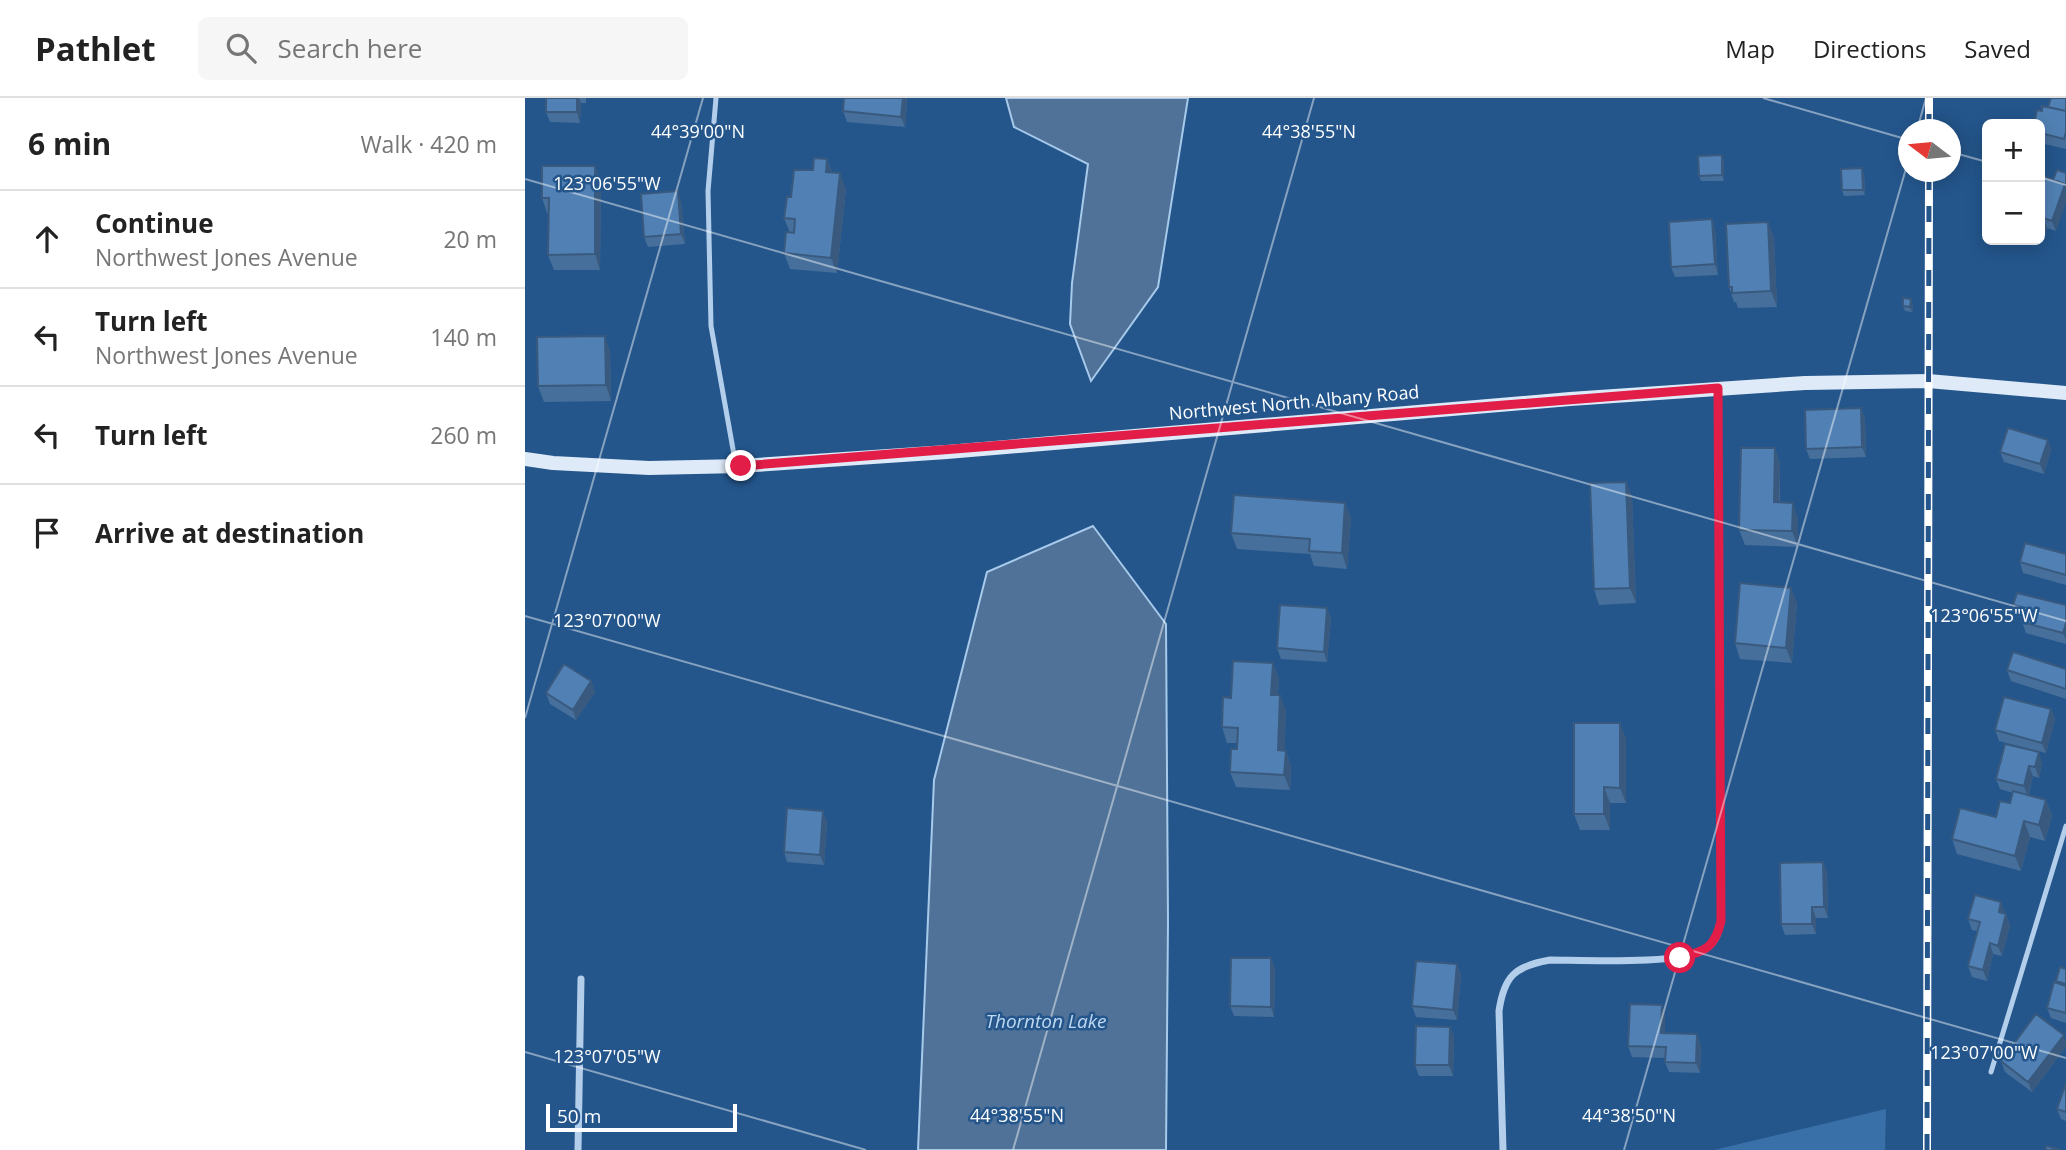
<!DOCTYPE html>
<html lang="en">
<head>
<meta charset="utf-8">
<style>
  body { margin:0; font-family:"Open Sans",sans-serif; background:#f6f6f6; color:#222 }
  .controls { position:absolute; right:21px; top:21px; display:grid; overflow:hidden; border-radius:10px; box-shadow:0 4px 18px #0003 }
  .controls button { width:63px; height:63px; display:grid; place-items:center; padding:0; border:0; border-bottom:2px solid #e0e0e0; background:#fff; color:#222; font:35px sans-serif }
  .compass { position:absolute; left:1373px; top:21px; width:63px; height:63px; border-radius:50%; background:#fff; box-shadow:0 4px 18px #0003; rotate:286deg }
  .scale { position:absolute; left:21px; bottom:18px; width:191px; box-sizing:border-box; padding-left:7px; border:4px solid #fff; border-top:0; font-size:19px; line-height:24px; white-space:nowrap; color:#fff; -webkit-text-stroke:5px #24568c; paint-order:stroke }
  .stop { position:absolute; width:21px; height:21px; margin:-16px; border:5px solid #e11d48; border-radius:50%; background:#fff }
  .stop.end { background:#e11d48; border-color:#fff; box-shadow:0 2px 7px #0008 }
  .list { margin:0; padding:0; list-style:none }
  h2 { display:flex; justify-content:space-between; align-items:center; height:91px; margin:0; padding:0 28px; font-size:30px }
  h2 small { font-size:23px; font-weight:400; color:#767676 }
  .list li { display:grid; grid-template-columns:46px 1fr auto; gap:21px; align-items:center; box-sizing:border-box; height:98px; padding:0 28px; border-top:2px solid #e0e0e0 }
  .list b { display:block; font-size:26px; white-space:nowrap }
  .list p { margin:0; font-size:23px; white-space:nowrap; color:#767676 }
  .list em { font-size:23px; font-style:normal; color:#767676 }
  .icon { flex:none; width:38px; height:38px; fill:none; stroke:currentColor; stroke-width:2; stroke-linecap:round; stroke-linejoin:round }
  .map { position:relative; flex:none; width:1541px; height:1052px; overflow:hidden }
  header { display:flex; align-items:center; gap:42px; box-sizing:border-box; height:98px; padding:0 35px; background:#fff; border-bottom:2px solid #e0e0e0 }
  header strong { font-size:33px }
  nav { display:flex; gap:38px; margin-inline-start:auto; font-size:24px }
  .search { width:490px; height:63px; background:#f6f6f6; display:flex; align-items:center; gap:18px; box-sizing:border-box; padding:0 24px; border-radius:10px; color:#767676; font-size:26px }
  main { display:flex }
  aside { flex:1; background:#fff }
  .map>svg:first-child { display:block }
</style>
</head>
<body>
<header>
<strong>Pathlet</strong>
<div class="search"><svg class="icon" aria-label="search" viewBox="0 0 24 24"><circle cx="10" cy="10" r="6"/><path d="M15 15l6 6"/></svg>Search here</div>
<nav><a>Map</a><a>Directions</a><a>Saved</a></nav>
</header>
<main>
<aside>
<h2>6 min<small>Walk · 420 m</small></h2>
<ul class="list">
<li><svg class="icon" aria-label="ahead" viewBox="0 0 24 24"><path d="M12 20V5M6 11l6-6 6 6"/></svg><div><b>Continue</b><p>Northwest Jones Avenue</p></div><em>20 m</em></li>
<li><svg class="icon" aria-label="left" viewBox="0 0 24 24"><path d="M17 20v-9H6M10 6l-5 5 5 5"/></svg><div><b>Turn left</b><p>Northwest Jones Avenue</p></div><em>140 m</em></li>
<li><svg class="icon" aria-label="left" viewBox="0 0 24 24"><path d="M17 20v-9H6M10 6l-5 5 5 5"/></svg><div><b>Turn left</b></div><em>260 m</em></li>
<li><svg class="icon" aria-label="arrive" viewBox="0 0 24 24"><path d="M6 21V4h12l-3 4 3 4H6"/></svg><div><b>Arrive at destination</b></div></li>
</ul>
</aside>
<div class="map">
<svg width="1541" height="1052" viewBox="0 0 1541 1052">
  <rect width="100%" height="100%" fill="#24568c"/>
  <!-- green -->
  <path fill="#3970a8" d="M1361,1011l-1,41h-171z"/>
  <!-- water -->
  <path fill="#507298" stroke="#a7caeb" stroke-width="2" d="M481,0h182l-30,189 -67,94 -21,-57 2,-41 16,-119 -74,-37z
    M568,428l73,98 2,297 -2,229h-248l16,-370 53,-208z"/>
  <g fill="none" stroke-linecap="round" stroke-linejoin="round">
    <!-- lane -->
    <path stroke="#b3ceea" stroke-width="5" d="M191,0l-8,93 3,135 25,140
      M1466,974l75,-246"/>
    <!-- street -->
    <path stroke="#b3ceea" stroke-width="7" d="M53,1052l3,-171
      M978,1052l-4,-139c5,-35 16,-45 51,-51 31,0 135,5 156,-11 10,-7 13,-17 15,-28l-3,-532"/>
    <!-- secondary -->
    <path stroke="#deeaf8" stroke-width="14" d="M0,361l28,4 96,5 92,-2 206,-14 623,-53 235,-16 123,-2 138,12"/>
    <defs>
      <path id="rail" d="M1404,32v-32
        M1402,1052l2,-978"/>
    </defs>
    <!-- rail casing -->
    <use href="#rail" stroke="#fff" stroke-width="8"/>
    <!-- rail -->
    <use href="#rail" stroke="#24568c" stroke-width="5" stroke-dasharray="16" stroke-linecap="butt"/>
  </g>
  <!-- wall -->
  <path fill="#466f9b" d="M21,0h40v5h-5l-1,20 -30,-1 -4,-10z
    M319,0h62l1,2 -2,27 -58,-5 -4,-11z
    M1541,0v51l-26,-6v-19l2,-13z
    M302,61l5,13 14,17 -9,84 -47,-4 -6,-16 6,-20 -6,-15 7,-21 22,-27z
    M1199,63v20h-23l-2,-5z
    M70,68l6,16 -1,88h-46l-6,-15 1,-41 -2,-1 -5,-15z
    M1339,76l1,21 -21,1 -2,-6z
    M1515,77l16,56 -9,-3 -3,9 -4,-2z
    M156,104l4,42 -37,3 -4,-10z
    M1187,121l3,11 3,45 -43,2 -4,-10z
    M1249,139l3,70 -39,1 -2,-6h-2l-5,-15z
    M1388,206l-1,8 -7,-1 -2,-5z
    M85,253l1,50 -67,1 -6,-16z
    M1336,310l4,11 1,38 -56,2 -4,-10z
    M1523,342l3,10 -7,24 -40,-12 -4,-10z
    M1250,350l5,16v38l18,16v29l-53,-2 -6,-15z
    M1101,384l6,15 4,106 -37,2 -5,-16z
    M820,405l6,15 -4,51 -33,-3 -4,-12 -73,-5 -6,-16z
    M1541,456v31l-43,-12 -3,-11z
    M1272,505l-5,60 -52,-4 -5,-16z
    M1488,507h53v39l-40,-11 -4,-11 1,-5 -6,-1z
    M802,510l4,11 -4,43 -46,-3 -4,-11z
    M1541,571v30l-55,-18 -4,-11z
    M754,580l-1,17 8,16 -2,40h2l5,15 -1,24 -54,-3 -6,-15 7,-23v-6h-10l-5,-16 9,-29z
    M66,583l4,11 -19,28 -26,-16 -4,-11z
    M1526,611l4,10 -9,34 -47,-12 -4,-11z
    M1101,640v65h-16v27h-30l-6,-16z
    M1480,646l37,19 -3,15 -6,-2 -4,19 17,5 6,15 -7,26 -15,-4 -9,34 -64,-17 -5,-15 44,-22 14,-14 3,-10 -13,-4 -4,-10z
    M302,724l-3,43 -37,-3 -3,-10z
    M1298,764l4,11 1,45h-12v16l-31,1 -4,-11z
    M1476,804l4,12h1l4,11 -8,31 -9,-2 -6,27 -15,-4 -4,-11 9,-35 -5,-1 -4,-11z
    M746,860l4,11 -1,48 -40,-1 -4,-10z
    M932,866l4,11 -4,45 -41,-3 -4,-11z
    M1541,871v54l-15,-5 -4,-10 9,-25v-2z
    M1137,907l3,10v18l32,1 4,11 -1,28 -31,-1 -4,-10 1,-4 -34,-1 -4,-11z
    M925,929l4,10 -1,39h-34l-4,-11z
    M1541,944v5l-34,45 -27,-20 -4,-11z
    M1541,985v38l-5,-2 -4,-10z"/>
  <!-- shaded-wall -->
  <path fill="#395a7e" d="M52,0h2l2,5 -1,20 -3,-11z
    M378,0h3l1,2 -2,27 -4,-10z
    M1197,57l2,6v20l-2,-6z
    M302,61l6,16 -7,-3z
    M70,68l6,16 -1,88 -5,-16z
    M1337,70l2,6 1,21 -2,-5z
    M315,75l6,16 -9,84 -6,-15z
    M1540,86l1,3v16l-10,28 -4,-10z
    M153,93l3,11 4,42 -4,-10z
    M1518,120l4,10 -3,9 -4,-11z
    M1187,121l3,11 3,45 -3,-11z
    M1243,124l6,15 3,70 -6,-16z
    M1386,201l2,5 -1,8 -2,-5z
    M80,238l5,15 1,50 -5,-16z
    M1336,310l4,11 1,38 -4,-10z
    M1523,342l3,10 -7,24 -4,-10z
    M1250,350l5,16 -1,54 -5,-16z
    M1101,384l6,15 4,106 -6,-15z
    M820,405l6,15 -4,51 -5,-16z
    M1268,405l5,15v29l-6,-16z
    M1266,490l6,15 -5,60 -6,-15z
    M802,510l4,11 -4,43 -3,-10z
    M1541,525v17l-3,-7z
    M748,565l6,15 -2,32 -6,-15z
    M66,583l4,11 -19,28 -3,-10z
    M755,597l6,16 -2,55 -6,-16z
    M1526,611l4,10 -9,34 -4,-10z
    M1095,625l6,15v65l-6,-15z
    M761,653l5,15 -1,24 -6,-15z
    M1514,654l3,11 -3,15 -4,-11z
    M1504,668l4,10 -5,21 -4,-11z
    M1079,689l6,16v27l-6,-16z
    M1521,702l6,15 -7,26 -6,-16z
    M298,713l4,11 -3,43 -4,-10z
    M1499,723l6,16 -9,34 -6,-15z
    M1298,764l4,11 1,45 -4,-11z
    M1476,804l4,10 -3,10 -3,-10z
    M1287,809l4,11v16l-4,-10z
    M1481,816l4,11 -8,31 -4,-10z
    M1465,845l3,11 -6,27 -4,-11z
    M746,860l4,11 -1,48 -3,-10z
    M932,866l4,11 -4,45 -4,-10z
    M1137,907l3,10v29l-4,-11z
    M925,929l4,10 -1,39 -4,-11z
    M1172,936l4,11 -1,28 -4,-10z
    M1539,937l2,7v5l-34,45 -4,-10z"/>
  <!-- building -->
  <path fill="#5181b4" stroke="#395a7e" stroke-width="2" d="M21,0h31v14h-31z
    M319,0h59l-2,19 -58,-6z
    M1526,0h15v13l-18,-4z
    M1517,8l24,5v21l-2,7 -24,-6v-9h-6l3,-14 5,1z
    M1197,57v20l-23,1 -1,-20z
    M289,60l13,1 -1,13 14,1 -9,85 -47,-5 2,-21 8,1 1,-14 -11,-1 3,-21h4l3,-27h19z
    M17,68h53v88l-47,1 1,-57h-7z
    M1337,70l1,22h-21l-1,-21z
    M1532,72l9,3v14l-1,-3 -12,-4z
    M1515,77l25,9 -13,37 -9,-3 -3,8z
    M153,93l3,43 -37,3 -3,-43z
    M1187,121l3,45 -44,3 -2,-45z
    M1243,124l3,69 -39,2v-6h-3l-3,-63z
    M1378,200l8,1 -1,8 -7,-1z
    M80,238l1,49 -68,1 -1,-49z
    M1336,310l1,39 -56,2 -1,-39z
    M1483,330l40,12 -8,24 -40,-12z
    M1216,350h34l-1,54 19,1 -1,28 -53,-1z
    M1101,384l4,106 -36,1 -4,-106z
    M709,397l111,8 -3,50 -33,-2 1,-12 -79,-6z
    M1500,445l41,11v21l-46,-13z
    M1215,485l51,5 -5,60 -51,-5z
    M1492,495l49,12v18l-3,10 -41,-11 4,-14 -13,-3z
    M755,507l47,3 -3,44 -47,-4z
    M1488,554l53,17v20l-59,-19z
    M708,563l40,2 -2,32h9l-2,55 8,1 -2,24 -54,-3 1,-23h6l1,-21 -16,-1 1,-30 8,1z
    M39,566l27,17 -18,29 -27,-17z
    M1479,599l47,12 -9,34 -47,-13z
    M1049,625h46v65l-16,-1v27h-30z
    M1480,646l34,8 -4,15 -6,-1 -5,20 -28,-7z
    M1488,693l33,9 -7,25 -15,-4 -9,35 -63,-17 8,-31 36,9 4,-16 10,2z
    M262,710l36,3 -3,44 -36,-3z
    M1298,764l1,45h-12v17h-31l-1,-61z
    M1450,797l26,7 -2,10 7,2 -8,32 -8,-3 -7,27 -15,-4 12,-44 -12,-3z
    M706,860h40v49l-41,-1z
    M891,863l41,3 -4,46 -41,-4z
    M1535,869l6,2v15l-10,-3z
    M1529,884l12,4v27l-19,-5z
    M1105,906l32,1 -1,28 36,1 -1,29 -31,-1 1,-15 -38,-1z
    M1511,916l28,21 -36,47 -27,-21z
    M891,928l34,1 -1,38h-34z
    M1541,985v29l-9,-3z
    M1521,1048l15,4h-15z"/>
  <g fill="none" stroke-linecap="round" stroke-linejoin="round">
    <!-- route -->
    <path stroke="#e11d48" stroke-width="9" d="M216,368c326,-23 651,-55 977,-78l3,533c-6,27 -16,30 -41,37"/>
  </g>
  <!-- ticks -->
  <path fill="none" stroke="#fff" stroke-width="2" stroke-opacity="0.45" d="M1238,0l146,42M1392,32l9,-32M1426,54l36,10M1515,79l26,8M0,81l1541,442M0,518l1541,442M0,620l178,-620M0,954l341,98M488,1052l301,-1052M1099,1052l285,-992"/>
  <g text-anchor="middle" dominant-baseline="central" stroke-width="5" stroke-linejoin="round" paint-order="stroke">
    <!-- street labels -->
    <g font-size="18" fill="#fff" stroke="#24568c">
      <text transform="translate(769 304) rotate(-5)">Northwest North Albany Road</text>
    </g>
    <!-- water labels -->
    <g font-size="19" font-style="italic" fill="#bed8f2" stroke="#24568c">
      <text x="521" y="923">Thornton Lake</text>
    </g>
  </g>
  <g font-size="18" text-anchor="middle" fill="#fff" stroke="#24568c" stroke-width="5" stroke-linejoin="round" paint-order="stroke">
    <text x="173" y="40">44°39'00"N</text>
    <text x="784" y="40">44°38'55"N</text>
    <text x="82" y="92">123°06'55"W</text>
    <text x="1459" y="524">123°06'55"W</text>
    <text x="82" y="529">123°07'00"W</text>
    <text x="1459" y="961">123°07'00"W</text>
    <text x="82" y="965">123°07'05"W</text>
    <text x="492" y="1024">44°38'55"N</text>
    <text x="1104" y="1024">44°38'50"N</text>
  </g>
</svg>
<div class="controls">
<button>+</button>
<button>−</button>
</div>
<svg class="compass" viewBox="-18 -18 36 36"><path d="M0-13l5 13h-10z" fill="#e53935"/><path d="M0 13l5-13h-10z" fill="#767676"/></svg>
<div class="scale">50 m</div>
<div class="stop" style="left:1155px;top:860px"></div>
<div class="stop end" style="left:216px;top:368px"></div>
</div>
</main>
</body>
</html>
